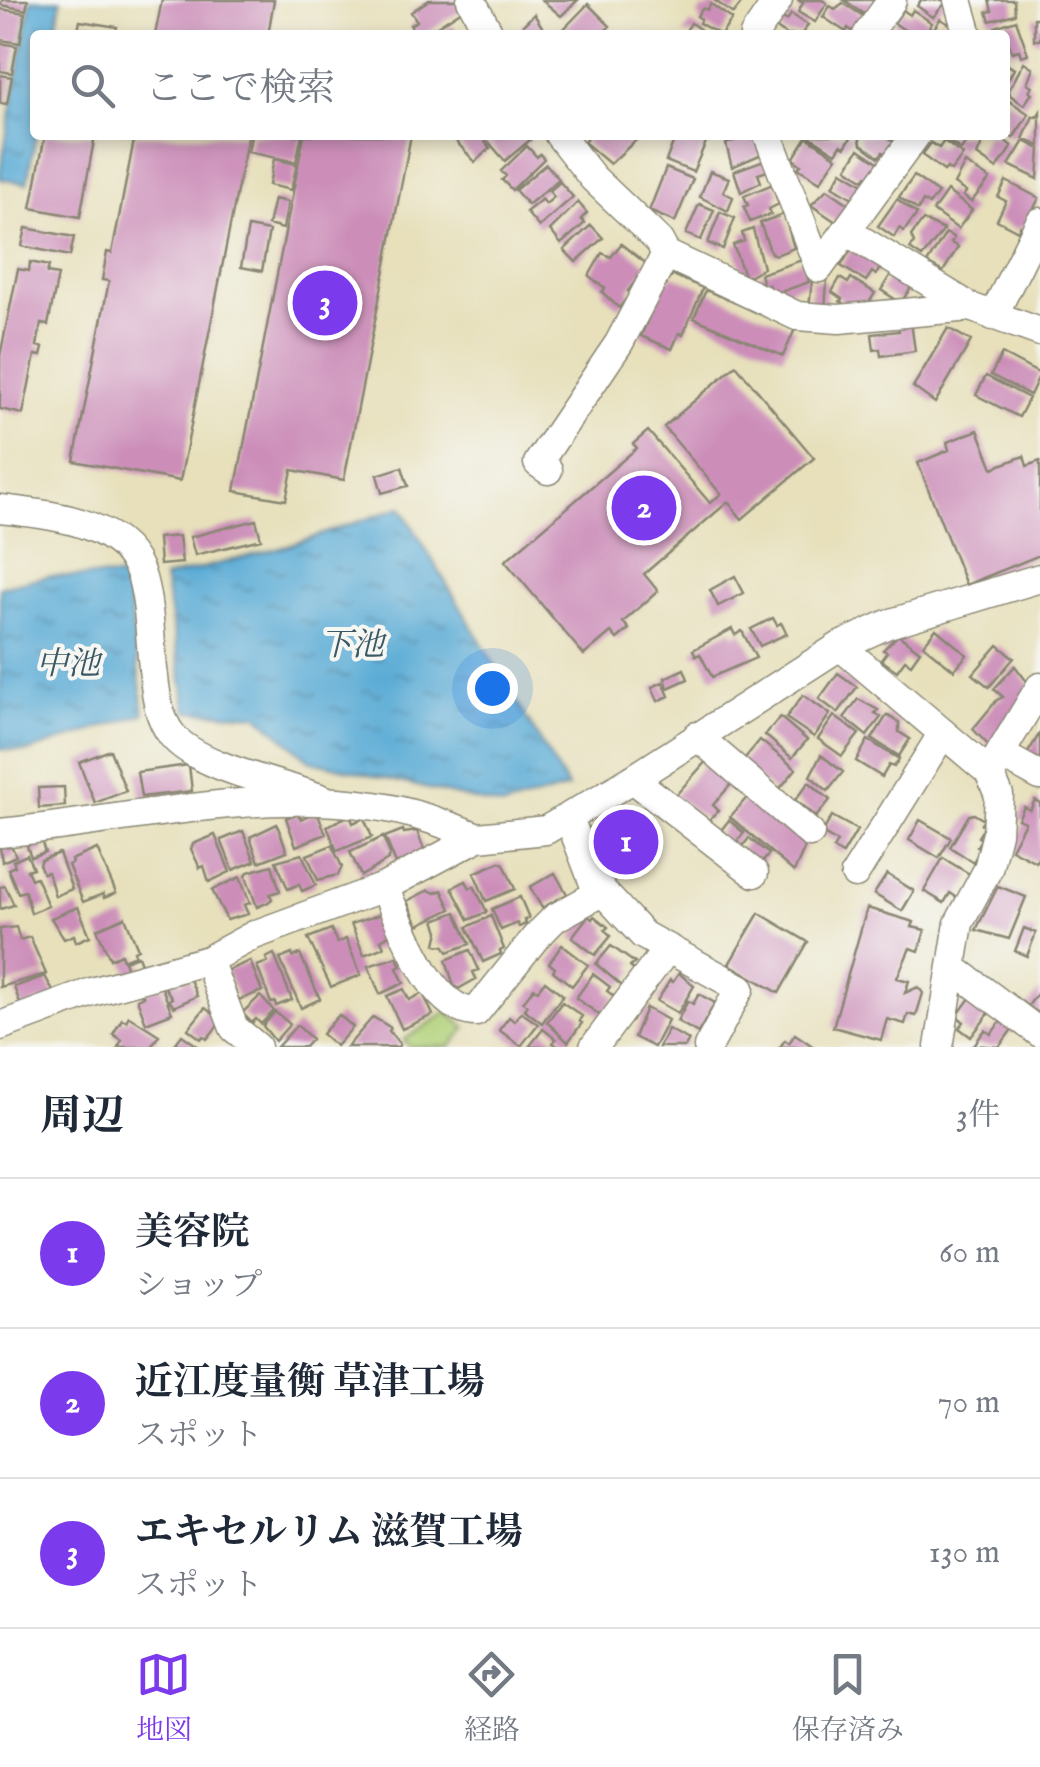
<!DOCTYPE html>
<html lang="ja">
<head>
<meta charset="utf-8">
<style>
  body { margin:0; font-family:"IM FELL English","Noto Serif JP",serif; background:#f6f6f7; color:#1f2937 }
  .you { position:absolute; left:492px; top:688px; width:35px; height:35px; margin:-25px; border:8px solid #fff; border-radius:50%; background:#1a73e8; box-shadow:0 0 0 15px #1a73e833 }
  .badge { display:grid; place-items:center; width:65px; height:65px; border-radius:50%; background:#7c3aed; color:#fff; font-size:32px; font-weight:700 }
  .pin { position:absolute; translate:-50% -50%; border:5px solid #fff; box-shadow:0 2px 10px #0006 }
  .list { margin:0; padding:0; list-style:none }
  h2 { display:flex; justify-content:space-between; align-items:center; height:130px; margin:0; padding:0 40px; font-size:42px }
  h2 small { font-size:32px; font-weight:400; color:#747a83 }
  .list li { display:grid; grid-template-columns:65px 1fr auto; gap:30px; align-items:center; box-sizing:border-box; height:150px; padding:0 40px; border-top:2px solid #e0e1e3 }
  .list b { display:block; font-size:38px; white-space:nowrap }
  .list p { margin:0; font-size:32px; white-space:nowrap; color:#747a83 }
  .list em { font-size:32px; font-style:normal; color:#747a83 }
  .icon { flex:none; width:55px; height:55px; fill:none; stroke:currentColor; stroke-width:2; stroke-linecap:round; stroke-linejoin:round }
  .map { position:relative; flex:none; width:1040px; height:1047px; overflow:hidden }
  .search { position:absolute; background:#fff; box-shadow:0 5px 15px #0003; left:30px; right:30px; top:30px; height:110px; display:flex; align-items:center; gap:25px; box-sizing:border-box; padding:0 35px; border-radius:10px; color:#747a83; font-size:38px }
  .sheet { height:580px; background:#fff }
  nav { display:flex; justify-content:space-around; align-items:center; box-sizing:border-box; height:140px; border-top:2px solid #e0e1e3; background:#fff; font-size:28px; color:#747a83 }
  nav a { display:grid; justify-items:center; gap:5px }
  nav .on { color:#7c3aed }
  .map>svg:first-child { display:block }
</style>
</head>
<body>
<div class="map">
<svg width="1040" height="1047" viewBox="0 0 1040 1047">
  <defs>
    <pattern id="water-ripples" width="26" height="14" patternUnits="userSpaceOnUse" patternTransform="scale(2.5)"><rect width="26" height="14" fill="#5aabd5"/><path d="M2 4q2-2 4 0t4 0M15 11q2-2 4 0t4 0" fill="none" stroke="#4b8bad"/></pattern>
  </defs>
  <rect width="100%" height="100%" fill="#f6f6f2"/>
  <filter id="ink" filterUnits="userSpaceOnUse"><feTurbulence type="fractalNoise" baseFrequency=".01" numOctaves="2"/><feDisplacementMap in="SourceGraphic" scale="20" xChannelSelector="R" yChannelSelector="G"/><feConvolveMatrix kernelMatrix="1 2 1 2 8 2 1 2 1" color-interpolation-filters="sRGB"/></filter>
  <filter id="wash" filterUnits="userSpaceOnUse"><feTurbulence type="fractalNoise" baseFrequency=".0048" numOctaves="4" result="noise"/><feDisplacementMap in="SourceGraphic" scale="40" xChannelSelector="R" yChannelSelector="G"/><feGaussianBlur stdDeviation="2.25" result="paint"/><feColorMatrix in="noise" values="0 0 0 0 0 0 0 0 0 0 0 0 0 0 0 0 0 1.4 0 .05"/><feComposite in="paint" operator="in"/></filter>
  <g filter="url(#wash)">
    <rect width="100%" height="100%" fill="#e7e0bb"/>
    <!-- green -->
    <path fill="#b2d27a" stroke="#6e7e52" stroke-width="2.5" d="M447,1012l19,16 -16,19h-40l-6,-7z"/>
    <!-- water -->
    <path fill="url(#water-ripples)" stroke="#426b80" stroke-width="2.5" d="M31,0h30l-6,35h-20l1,100 -9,48 -27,-4v-7z
      M401,507l167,281 -65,19 -194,-47 -51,-45 -71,-4 -23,-133 124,-32z
      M49,576l77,1 18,137 -117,38 -27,-3v-162z"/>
    <g id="blocks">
      <!-- building -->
      <path fill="#cc8eb9" d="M2,0h26l-2,10 -25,-5z
        M162,0h112l-6,35h-113z
        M429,0h27l6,10 -39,25h-6l-7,-10 7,-4 -6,-9z
        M542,0h36l-17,16z
        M714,0h30l-11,14z
        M797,0h25l5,3 -12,19 -17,-10 5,-9z
        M844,0h31l-10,14z
        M921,0h27l-15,17 -16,-11z
        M989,0h25l1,14 -25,7 -3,-9 5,-1z
        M843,3l22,14 -10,16 -7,-5 -2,4 -23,-15 7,-11 5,3z
        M588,4l22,22 -9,9h-43z
        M711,4l21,15 -11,16 -22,-12 2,-4 -4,-3 6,-8 4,2z
        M0,9l25,4 -5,30 -20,-3z
        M903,10l7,5 3,-5 19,13 -7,10 -13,2 -18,-12z
        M534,14l10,16 -6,5h-25z
        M791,14l17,11 -7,10h-14l-12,-8 6,-10 6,4z
        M1034,18h6v22h-6z
        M940,19l19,10 -5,6 -22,-3z
        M1016,20l12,34 -7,2 -2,-6 -7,2 -4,-11 -3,2v-8h-7l-3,-8z
        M80,21l37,6 -2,8h-38z
        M691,23l17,12h-25z
        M451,25l7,10h-20z
        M0,43l17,3 -5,27 -12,-2z
        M1024,62l9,6 -6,15 5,3 -3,5 3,2 -8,12 -14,-10 -1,-5z
        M1005,63l9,6 -9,15z
        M0,75l12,2 -5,27 -7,-1z
        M1008,100l21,14 -16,24 -8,-5v-28z
        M1040,112v34l-17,-7 10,-23 4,1z
        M45,135h50l-15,82 -49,-9z
        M135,135h113l-68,346 -106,-20 35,-180 -7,-1 5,-28 5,1z
        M251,135h51l-6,27 -48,-10z
        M304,135h107l-67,345 -52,-10 -6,30 -51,-9z
        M456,135l30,3 40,-3 4,5 -25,21 -18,-21 -2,2 5,6 -15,14 -22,-24z
        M584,135h48l4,5 -26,24 -26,-22 3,-4z
        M676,135h33l-16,37 -27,-11z
        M747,135h8l7,19 -30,13 -6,-23z
        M812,135h38l2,1 -7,11 -4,-2 -5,8 -25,-16z
        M859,135h26l10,8 -8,12 -4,-3 -4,5 -18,-13z
        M940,135h31l-10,15z
        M986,135h10l16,11 -15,23 -20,-14z
        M807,137l30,20 -17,25 -22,-14 3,-3 -8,-6z
        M944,141l19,14 -12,16 -4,-3 -3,3 -22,-16 9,-12 8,5z
        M1024,141l16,8 -2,30 -29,-14z
        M527,146l10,11 3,-3 4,5 -32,31 -10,-10 4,-4 -5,-5z
        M859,149l22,15 -10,15 -4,-3 -3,4 -17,-12z
        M274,159l23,5 -6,26 -22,-5z
        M764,160l4,11 -10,3 3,8 -20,10 -7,-21z
        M965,163l25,16 -19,23 -8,-6 3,-4 -12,-8z
        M546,164l13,15 -31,26 -13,-15z
        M666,168l27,11 -18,43 -26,-11z
        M710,171l19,7 -6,14 10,5 -5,14 -28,-14z
        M842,171l23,14 -9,15 -23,-14z
        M914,176l24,17 -9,12 -6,-4 -5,9 -19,-13z
        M1006,181l33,17 -15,30 -4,-2 -2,5 -21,-11 9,-19 -8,-4z
        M560,182l13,15 -34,30 -13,-15 16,-13 4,5 8,-7 -5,-6z
        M775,183l5,11 -4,2 3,8 -10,5 2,5 -21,8 -6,-15 4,-2 -4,-9z
        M827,189l25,17 -13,18 -28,-19z
        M947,191l25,19 -14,19 -25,-18z
        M274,199l14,3 -5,27 -15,-4z
        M897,199l20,15 -13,17 -5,-3 -5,9 -16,-11z
        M578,202l9,11 -6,6 4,4 -24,21 -11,-14z
        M699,204l15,6 -13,30 -15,-6z
        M720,212l15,6 -12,31 -15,-6z
        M784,214l10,34 -18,7 -5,-2 -11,-30z
        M923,220l21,10 -22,27 -12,-8 4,-6 -3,-7z
        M591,225l12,13 -27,24 -12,-12z
        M248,227l21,4 -7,40 -21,-4z
        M26,228l48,9 -4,19 -48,-10z
        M753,229l10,39 -18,10 -12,-33 11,-4 -2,-8z
        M946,233l8,5 -3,5 7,4 -15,25 -16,-9z
        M621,244l27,21 -20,26 3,2 -12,15 -17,-16 3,-4 -16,-12 13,-23 9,4z
        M851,249l32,14 -7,12 -4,-3 -6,9 -25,-15z
        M802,260l7,22 -37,13 -3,-10 -5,2 -4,-13z
        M30,262l19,4 -2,7 11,2 -10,50 -7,-1 -4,22 6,2 -2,8 -6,-1 -12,59 -23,-5v-53l18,-87 11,2z
        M893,271l20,13 -12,19 -20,-13z
        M673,275l30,13 -20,47 -4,-2 -7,16 -31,-13 21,-50z
        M840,278l8,5 3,-5 24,15 -8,13 -10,6 -17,-11 2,-2 -10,-7z
        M812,280l15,1 -2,29 -16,-2z
        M706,290l89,39 -12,27 -89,-38z
        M911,322l4,29 -34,5 -1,-7 -6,1 -2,-16 27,-3 -1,-7z
        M948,328l23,13 -36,62 -22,-16z
        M1002,354l38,20 -10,21 -39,-20z
        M736,365l78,93 -72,61 -14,-17 -13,11 -71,61 14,17 -35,31 6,7 -12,10 -6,-7 -27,23 -79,-94 132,-113 -4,-4 15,-13 62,72 11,-9 -57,-67z
        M986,376l43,22 -10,19 -43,-22z
        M978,430l15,38 31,-12 3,10 13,-5v94l-74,30 -48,-122 31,-13 -2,-8z
        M402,467l6,19 -26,7 -5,-18z
        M256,520l5,19 -66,16 -5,-18z
        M179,536l3,27 -22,2 -2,-27z
        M735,576l9,17 -26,13 -8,-16z
        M773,618l4,7 4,-2 6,11 -27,12 -9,-17z
        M732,629l3,6 7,-4 14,27 -44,19 -12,-23 -4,2 -3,-6z
        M936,629l31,26 -13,15 -31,-25z
        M898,635l22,16 -9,13 -6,-4 -8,11 -16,-11 6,-8 -4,-2z
        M998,645l16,13 -25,29 -16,-13z
        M1015,666l16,21 -40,61 -18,-19 24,-29 6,-3 -9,-8z
        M684,669l4,10 -20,9 -3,-10z
        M838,673l19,14 -19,26 -19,-14z
        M663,682l6,14 -11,5 -6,-14z
        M803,695l27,19 -16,23 -28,-19z
        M858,699l20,11 -3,3 6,4 -14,19 -23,-18z
        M887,715l12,8v9l11,7 -11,17 -27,-17z
        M834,716l25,18 -17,22 -24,-17z
        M780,717l27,23 -15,18 -27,-23z
        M1040,733v33l-13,-12z
        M760,740l36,29 -20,24 -36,-29z
        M868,740l31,19 -5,8 -5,-2 -7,12 -26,-16z
        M110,750l16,41 -31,12 -16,-41z
        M821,755l22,17 -15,19 -18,-15z
        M709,758l25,23 -21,24 5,5 -10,11 -33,-25z
        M189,765l3,26 -51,6 -4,-25z
        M809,782l21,18 -14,17 -21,-17z
        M64,787l1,19 -26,2 -1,-20z
        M750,794l57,49 -13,29 -64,-55z
        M1035,800l5,3v51l-4,8 -25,-13 14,-27 -7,-3 6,-12 6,3z
        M317,812l9,22 -30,12 -10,-28 11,-5 4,6z
        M974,814l10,6 -3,4 4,2 -7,11 3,2 -4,7 4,3 -8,13 -23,-15 19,-32z
        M350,815l3,8 11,-5 8,19 -35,14 -10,-25z
        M832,816l25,14 -14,24 -10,-5 4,-7 -15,-9z
        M619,819l31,21 -17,25 -30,-21z
        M729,820l15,13 -11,13 -15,-12z
        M920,820l31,18 -12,20 -30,-18z
        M277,824l10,27 -28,11 -9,-25z
        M403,830l1,3 13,-2 8,21 -29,12 -11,-27z
        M243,831l12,30 -22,9 -12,-30z
        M215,835l15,37 -21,10 -5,-16 -4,2 -9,-19 2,-5z
        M40,837l5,15 -14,5 -5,-14z
        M383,837l7,17 -2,6 -27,16 -11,-24z
        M749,838l20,16 -11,14 -18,-18z
        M10,843l6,13 -14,6 -2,-15z
        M332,845l10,22 -4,8 -20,5 -11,-25z
        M97,849l19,44 -12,5 -1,-4 -20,8 -15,-37 4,-2 -1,-3z
        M59,853l13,36 -17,7 -7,-24 -5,1 -4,-9 2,-4z
        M302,854l14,31 -14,6 -3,-7 -11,5 -12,-28z
        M27,855l6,13 -6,2 4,9 5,-2 12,29 -17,7 -6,-22 -7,2 -10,-24 7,-3 -2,-5z
        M943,858l28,17 -13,23 -8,-5 -6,10 -20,-12z
        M500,862l4,2 11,25 -29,12 -12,-28z
        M272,865l8,26 -10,3 2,5 -5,4 -10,4 -11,-31 2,-4z
        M555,873l12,21 -25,14 -12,-21z
        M887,874l27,17 -12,20 -28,-17z
        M240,877l10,26 -6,2 4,9 -21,6 -15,-30z
        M466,881l4,7 4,-2 13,26 -18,8 -17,-32z
        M5,886l9,19 -14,4v-22z
        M998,886l28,11 -17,42 -33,-9z
        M429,890l6,3 7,-3 9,19 -33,16 -11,-24z
        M520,897l9,21 -5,2 2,4 -7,3 -2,-4 -16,7 -9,-21z
        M78,907l12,29 -14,6 -2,-7 -10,4 -13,-21z
        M867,908l47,14 -2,5 13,3 -6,21 -9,-3 -13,30 12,3 -4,12 13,-6 5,6 -7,23 -8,-2 -3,10 -18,-5 -6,21 -48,-13z
        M456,912l14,32 -22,8 -3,-6 -9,-2 3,-13 -4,-11z
        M759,913l49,29 -29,51 -50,-29z
        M381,914l11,19 -11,7 3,7 -20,8 -13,-31z
        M491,916l13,33 -4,2 1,3 -18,8 -16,-35z
        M588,916l4,3 2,-3 14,11 -3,3 6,6 -16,19 -23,-18z
        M125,917l13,32 -4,2 1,4 -12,5 -2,-6 -11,5 -13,-30z
        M16,927l4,13 10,-3 16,37 -46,13v-58z
        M1024,928l12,5 -9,23 -12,-5z
        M331,929l6,14 9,-4 15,36 -30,12 -23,-49z
        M562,945l26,20 -16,21 -19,-15 2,-3 -6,-5z
        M611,946l24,17 -5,4 5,4 -13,15 -26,-22z
        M470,950l9,20 -6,2 3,7 -18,10 -4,-3 -8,-26z
        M274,954l18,46 -16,6 -1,-4 -4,1 -14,-37 11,-4 -2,-4z
        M292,954l1,3 7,-3 20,45 -19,9 -21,-49z
        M138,956l5,13 -14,6 -5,-14z
        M397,957l4,9 -4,2 7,15 -24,11 -12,-28z
        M250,961l12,30 -23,9 -13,-29z
        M679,973l15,13 -16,27 -21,-12 13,-21 3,2z
        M593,974l17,13 -3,4 8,6 -14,19 -25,-18z
        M45,976l11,21 -34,12 -8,-22z
        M189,977l8,19 -23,11 -5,-7 3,-2 -8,-12 12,-7 3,4z
        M545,981l18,14 -21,28 -18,-14 3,-4 -4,-3 11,-14 4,2z
        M161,985l11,28 -26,10 -9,-24 6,-3 -2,-3z
        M404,989l5,11 14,-7 10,22 -31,14 -15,-33z
        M1040,990v24l-12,-8z
        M699,994l16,9 -17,30 -21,-12 11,-20 5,3z
        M260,996l14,15 -13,13 -5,-5 -4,4 -10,-10z
        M970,998l20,14 -19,25 -12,-9 5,-6 -7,-6z
        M562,1002l20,14 -3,5 3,2 -14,19 -21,-20z
        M205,1008l17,12 -15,19 -4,-3 -2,3 -13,-10z
        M646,1008l22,12 -14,27 -20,-10z
        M275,1012l15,12 -15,17 -12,-15z
        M521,1012l17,12 -17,22 -22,-16 10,-13 5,4z
        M339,1015l14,12 -17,19 -14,-12z
        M129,1016l30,19 -8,12h-33l4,-7 -9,-6 9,-15 4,2z
        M373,1017l18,11 -2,3 11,13 -2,3h-51z
        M1002,1020l11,8 -14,19 -25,-2 11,-15 6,4z
        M297,1025l15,14 -7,8h-28z
        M543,1029l13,10 -3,4 6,4h-30z
        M668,1029l21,11 -4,7h-26z
        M795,1034l19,13h-34l5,-7 4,3z
        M182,1035l17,12h-26z"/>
    </g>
  </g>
  <g filter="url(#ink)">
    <use href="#blocks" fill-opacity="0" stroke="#898673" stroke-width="2.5"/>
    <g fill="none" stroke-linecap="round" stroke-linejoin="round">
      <defs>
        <path id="minor" d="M471,0l19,35
          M958,0l10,35
          M754,35l24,-35
          M867,35l25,-35
          M559,135l34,43 66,63 7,13 131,62 42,3 131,-12
          M768,135l51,133 97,-133
          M848,232l122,75 70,25
          M993,316l47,-94
          M548,470l-10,-7 81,-120 47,-89
          M0,509c49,6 126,11 142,69 8,28 8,62 11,91 3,23 4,47 19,66 26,33 113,49 153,65
          M840,646l149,126 10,23 -2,38 -9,36 -29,54 -20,124
          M697,736l113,97
          M996,760l17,1 27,15
          M989,772l51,-85
          M633,779l121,94
          M569,818l24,63 50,54 97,53 -32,59
          M0,833c122,-12 253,-45 375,-27 36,5 70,18 103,31
          M855,874l88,-141
          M384,887c17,36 46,125 92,125l60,-75 19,-19 48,-27
          M208,960l26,68 23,19
          M954,969l86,64
          M0,1026l92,-34 116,-32 46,-25 130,-48 94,-50 68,-7 87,-51 207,-133 48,-22 152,-46
          M594,1047l74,-99"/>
      </defs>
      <!-- minor casing -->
      <use href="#minor" stroke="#898673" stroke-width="31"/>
      <!-- minor -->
      <use href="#minor" stroke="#fff" stroke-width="28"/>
    </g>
  </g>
  <g text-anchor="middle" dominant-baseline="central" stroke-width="8" stroke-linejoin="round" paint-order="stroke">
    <!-- water labels -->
    <g font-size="32" font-style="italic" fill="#3b5866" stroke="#f6f6f2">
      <text x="352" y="646">下池</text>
      <text x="68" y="665">中池</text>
    </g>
  </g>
</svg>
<div class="you"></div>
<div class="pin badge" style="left:626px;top:842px">1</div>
<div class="pin badge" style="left:644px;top:508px">2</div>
<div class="pin badge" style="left:325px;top:303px">3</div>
<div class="search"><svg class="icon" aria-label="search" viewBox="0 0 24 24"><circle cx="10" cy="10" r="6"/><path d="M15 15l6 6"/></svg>ここで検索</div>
</div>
<section class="sheet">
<h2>周辺<small>3件</small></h2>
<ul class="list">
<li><span class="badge">1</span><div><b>美容院</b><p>ショップ</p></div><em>60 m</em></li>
<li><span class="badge">2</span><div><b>近江度量衡 草津工場</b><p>スポット</p></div><em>70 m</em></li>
<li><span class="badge">3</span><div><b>エキセルリム 滋賀工場</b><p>スポット</p></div><em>130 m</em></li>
</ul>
</section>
<nav>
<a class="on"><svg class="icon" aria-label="map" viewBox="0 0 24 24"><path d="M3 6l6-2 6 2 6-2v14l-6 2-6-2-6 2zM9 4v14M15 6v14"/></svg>地図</a>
<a><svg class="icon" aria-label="directions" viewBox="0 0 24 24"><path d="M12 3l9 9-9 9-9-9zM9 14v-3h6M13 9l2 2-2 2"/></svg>経路</a>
<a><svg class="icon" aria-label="saved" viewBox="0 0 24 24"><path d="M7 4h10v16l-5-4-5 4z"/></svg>保存済み</a>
</nav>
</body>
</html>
